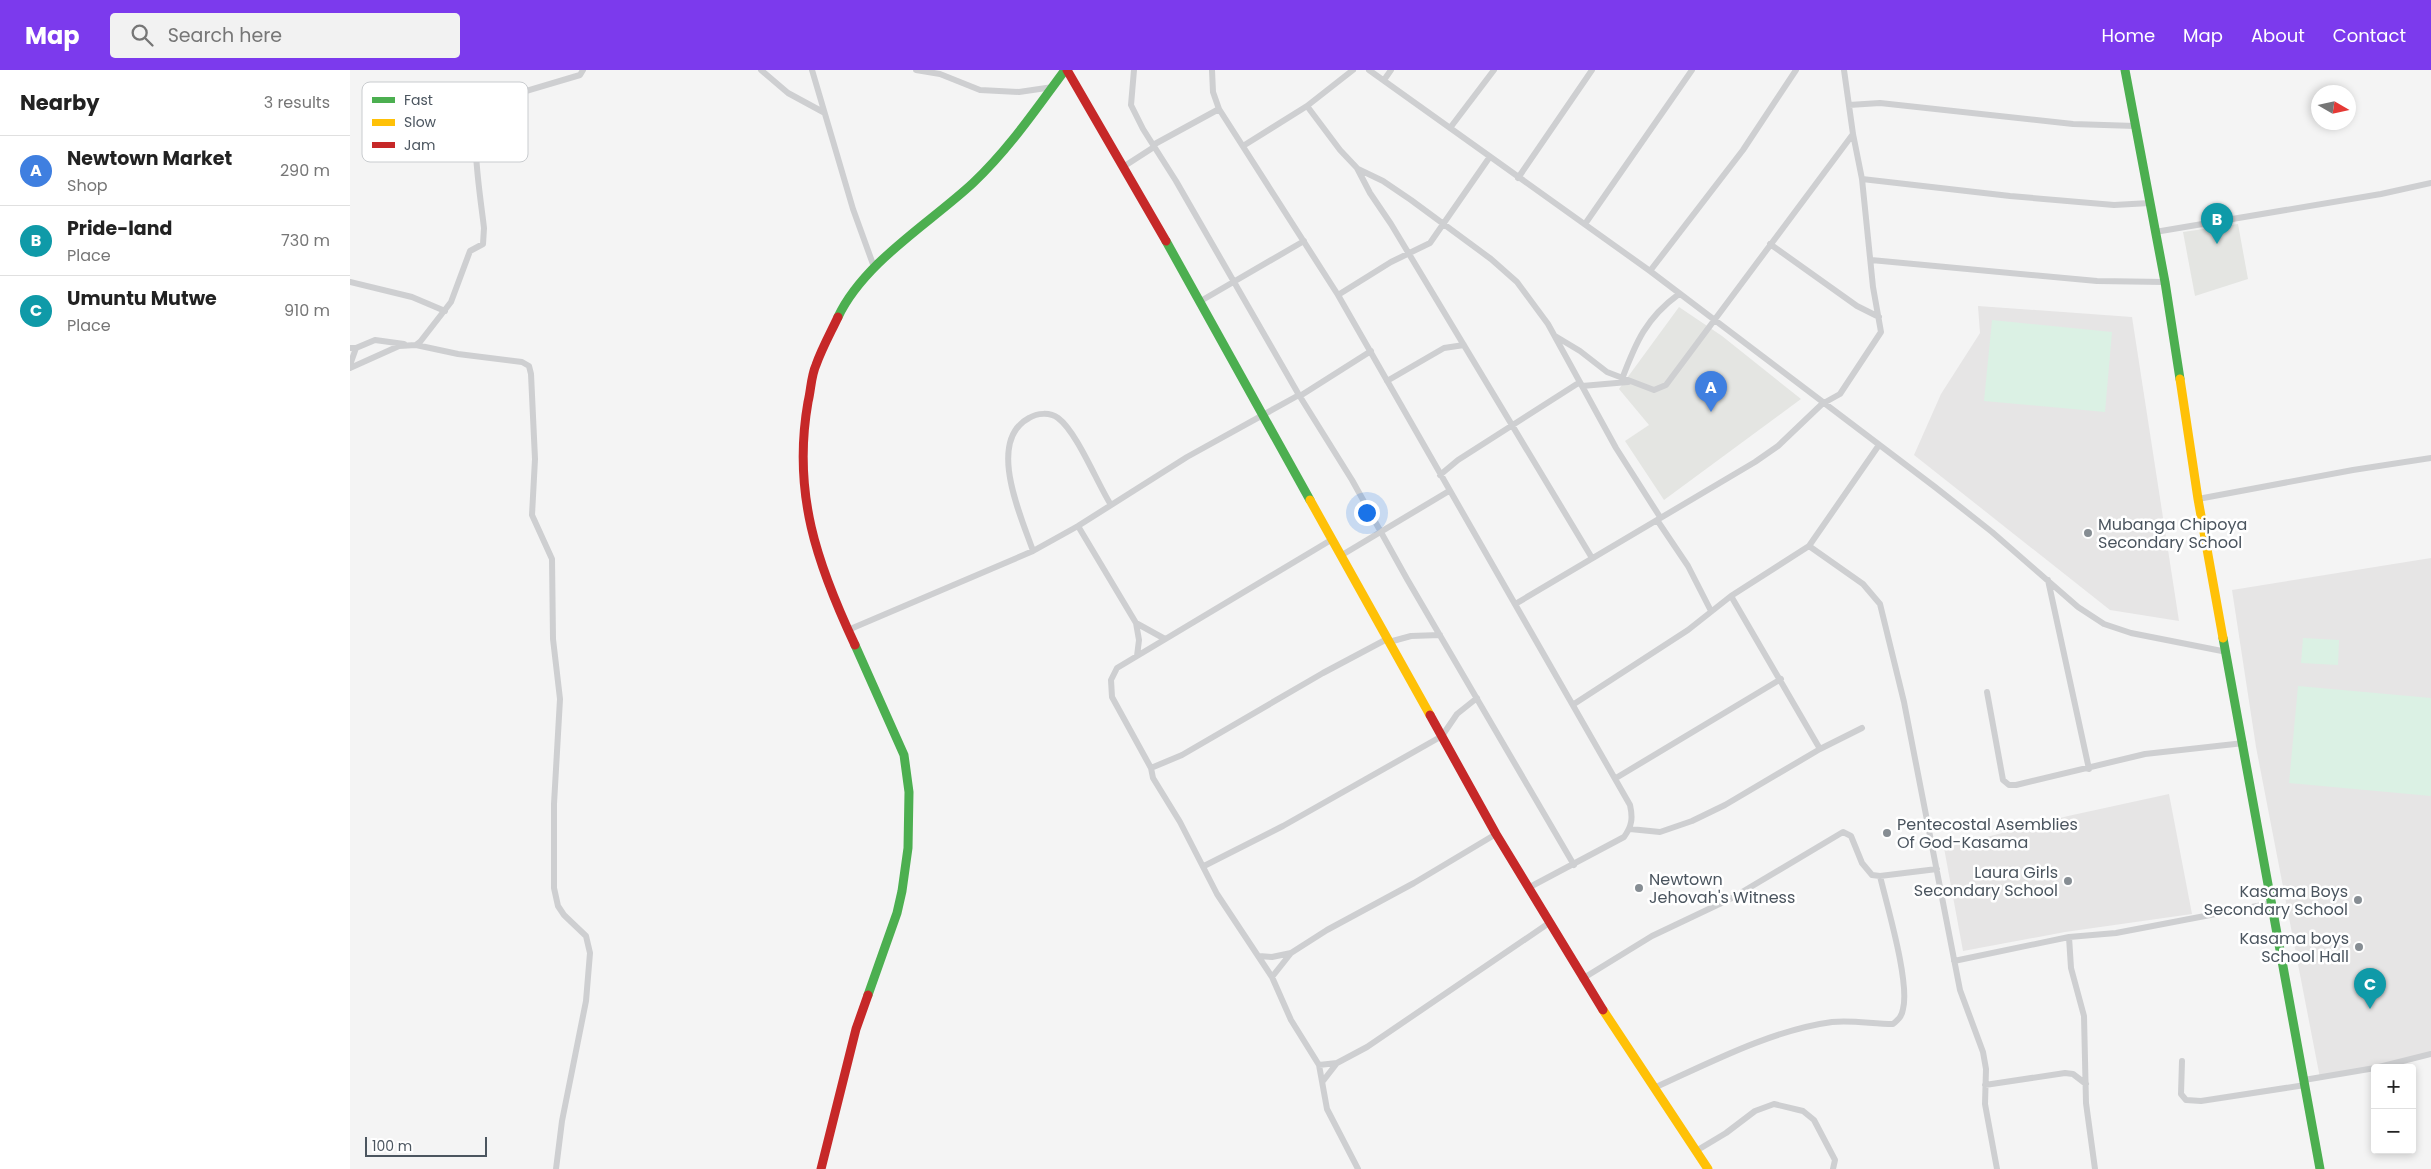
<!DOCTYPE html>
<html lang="en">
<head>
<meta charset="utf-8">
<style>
  body { margin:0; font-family:Poppins,sans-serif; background:#f2f2f2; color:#222 }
  .controls { position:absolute; right:15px; bottom:15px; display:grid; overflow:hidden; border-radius:5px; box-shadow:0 2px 8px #0003 }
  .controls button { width:45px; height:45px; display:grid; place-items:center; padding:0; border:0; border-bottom:1px solid #e0e0e0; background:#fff; color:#222; font:25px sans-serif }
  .compass { position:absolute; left:1961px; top:15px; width:45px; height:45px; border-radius:50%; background:#fff; box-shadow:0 2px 8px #0003; rotate:99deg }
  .scale { position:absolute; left:15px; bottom:12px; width:122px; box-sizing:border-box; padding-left:5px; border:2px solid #4b555f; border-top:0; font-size:14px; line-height:18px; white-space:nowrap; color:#4b555f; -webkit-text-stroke:4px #fff; paint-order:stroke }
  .you { position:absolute; left:1016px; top:442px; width:18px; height:18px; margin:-12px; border:4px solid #fff; border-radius:50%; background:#1a73e8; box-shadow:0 0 0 8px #1a73e833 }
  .badge { display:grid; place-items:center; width:32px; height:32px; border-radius:50%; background:#7c3aed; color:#fff; font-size:16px; font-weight:700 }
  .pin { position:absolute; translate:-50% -41px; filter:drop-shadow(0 1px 2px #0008) }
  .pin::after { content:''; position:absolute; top:26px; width:18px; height:15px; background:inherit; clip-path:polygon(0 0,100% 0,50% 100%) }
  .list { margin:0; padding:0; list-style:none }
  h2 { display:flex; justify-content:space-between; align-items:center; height:65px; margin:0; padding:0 20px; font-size:21px }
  h2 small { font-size:16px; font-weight:400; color:#767676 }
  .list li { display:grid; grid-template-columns:32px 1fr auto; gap:15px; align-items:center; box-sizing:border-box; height:70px; padding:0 20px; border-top:1px solid #e0e0e0 }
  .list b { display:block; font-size:19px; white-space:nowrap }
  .list p { margin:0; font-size:16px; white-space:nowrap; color:#767676 }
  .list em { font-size:16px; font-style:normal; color:#767676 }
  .icon { flex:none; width:28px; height:28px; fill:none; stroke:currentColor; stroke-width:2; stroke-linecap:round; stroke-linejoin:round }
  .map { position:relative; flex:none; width:2081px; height:1099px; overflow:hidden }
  header { display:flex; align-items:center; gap:30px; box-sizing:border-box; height:70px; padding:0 25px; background:#7c3aed; color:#fff }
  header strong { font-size:24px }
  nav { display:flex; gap:28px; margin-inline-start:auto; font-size:18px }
  .search { width:350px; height:45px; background:#f2f2f2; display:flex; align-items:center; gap:12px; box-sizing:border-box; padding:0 18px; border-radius:5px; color:#767676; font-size:19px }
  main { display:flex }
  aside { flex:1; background:#fff }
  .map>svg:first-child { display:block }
</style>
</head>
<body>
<header>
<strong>Map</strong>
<div class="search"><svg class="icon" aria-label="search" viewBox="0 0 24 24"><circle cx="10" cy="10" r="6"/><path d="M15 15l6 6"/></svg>Search here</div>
<nav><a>Home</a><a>Map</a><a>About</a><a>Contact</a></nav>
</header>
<main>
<aside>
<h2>Nearby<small>3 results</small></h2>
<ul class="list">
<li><span class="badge" style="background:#3f7fe0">A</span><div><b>Newtown Market</b><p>Shop</p></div><em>290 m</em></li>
<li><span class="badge" style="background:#0f9aa8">B</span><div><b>Pride-land</b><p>Place</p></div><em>730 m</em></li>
<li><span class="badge" style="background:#0f9aa8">C</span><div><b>Umuntu Mutwe</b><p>Place</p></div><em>910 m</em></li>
</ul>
</aside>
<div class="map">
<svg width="2081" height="1099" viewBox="0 0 2081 1099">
  <rect width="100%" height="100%" fill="#f4f4f4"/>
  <!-- commercial -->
  <path fill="#e4e5e2" d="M1888,154l10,55 -53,17 -12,-64z
    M1329,237l43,29 79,63 -137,101 -39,-59 24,-16 -30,-36z"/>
  <!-- education -->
  <path fill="#e6e5e5" d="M1628,236l154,11 47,304 -69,-11 -196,-155 27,-61 39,-61z
    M2081,488v495l-111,25 -64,-331 -24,-157z
    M1819,724l23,120 -127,18 -102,19 -19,-103 124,-32z"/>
  <!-- green -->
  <path fill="#dbf1e4" d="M1642,250l120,12 -7,80 -121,-11z
    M1953,568l36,2 -1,25 -37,-2z
    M1948,616l133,12v98l-142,-13z"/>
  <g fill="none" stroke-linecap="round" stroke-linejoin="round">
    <!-- street -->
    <path stroke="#cecfd1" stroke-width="6" d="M411,0l27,23 35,19
      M462,0l41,139 21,58
      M566,0l24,4 40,16 39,2 34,-5
      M784,0l-3,35 12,24 33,52 123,214 53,85 55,99 167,286
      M862,0l1,22 6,17 119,186 292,510c3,13 2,21 -6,32l-96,51
      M1019,0l281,201 285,216 57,45 86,75 26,17 27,9 96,19
      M1034,10l7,-10
      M1499,35l31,-2 193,21 62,2
      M957,36l33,44 17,18 13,25 21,31 201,334
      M1100,58l44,-58
      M803,75l66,-36
      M893,76l64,-40 46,-36
      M773,97l31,-20
      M1008,99l25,12 28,19 80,59 26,23 31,42 68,124 44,69
      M1168,108l74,-108
      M1512,109l148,17 104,9 36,-2
      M1235,154l107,-154
      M1805,162l226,-38 50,-11
      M1420,174l87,62 22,11
      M1521,190l226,21 68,1
      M1300,201l93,-121 53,-80
      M0,212l62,15 33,14
      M988,225l53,-33 39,-19 59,-85
      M849,232l105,-61
      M1205,266l25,15 27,21 47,18 12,-5 187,-251 -9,-64
      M66,275l42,9 64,8 7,4 2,8 4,85 -3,56 20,44 1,80 7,60 -6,105v84l4,18 6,9 22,21 4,17 -4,48 -24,120 -6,48
      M0,278h6l19,-8 29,4
      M0,295l6,-17
      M0,298l49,-22 17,-1 4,-3 31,-40 19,-51 13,-7 1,-16c-3,-28 -16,-102 -2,-124l98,-29 3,-5
      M1272,309c14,-37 24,-61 57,-85
      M1037,311l57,-33 20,-3
      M1232,316l46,-4
      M950,326l71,-45
      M1090,405l18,-15 122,-78
      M1848,429l155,-29 78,-12
      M1307,450l31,46 23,45
      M728,456l58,97 3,17 -2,16
      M981,470l-214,128 -6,12 1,17 39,71 31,-13 141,-82 64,-34
      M1459,476l54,38 17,20 24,98 56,288 23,62 3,17 -1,35 12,65
      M683,481c-12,-35 -47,-110 -4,-133 8,-5 21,-6 29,0 19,14 39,65 53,87
      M992,485l107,-64
      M1698,510l41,189
      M1381,526l89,153
      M1167,533l238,-141 23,-16 44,-42 18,-10 41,-62 -8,-45 -11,-108 -9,-45
      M786,553l29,16
      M498,560l185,-79 45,-25 109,-69 112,-62
      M1039,572l22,-6 29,-1
      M1637,622l16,88 6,5h7l129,-31 99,-11
      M1224,634l114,-74 43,-34 78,-50 70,-101
      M801,698l2,10 27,44 37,72 55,83 19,43 28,45 8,44 31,60
      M1266,708l165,-99
      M1280,759l30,3 32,-11 33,-16 95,-56 42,-21
      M854,796l79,-40 159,-90 15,-22 20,-16
      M1719,867l2,31 13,48 2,87 9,66
      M909,886l13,1 19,-4 36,-23 87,-47 82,-49
      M1604,891l115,-24 47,-4 157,-30
      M922,907l19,-24
      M1232,909l70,-43 80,-38 111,-66 8,4 11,27 10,12 8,1 57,-7
      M1832,991l-1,33 5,6 15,1 104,-16
      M969,995l18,-2 30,-16 182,-124
      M2025,998l56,-14
      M1954,1010l71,-12
      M973,1011l14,-18
      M1635,1015l80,-12 8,1 13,10
      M1304,1018c55,-25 118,-58 178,-66 21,-2 41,2 61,2 6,-5 9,-8 10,-15 7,-27 -16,-103 -23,-133
      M1346,1081l30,-18 29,-22 19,-7 29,7 11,9 21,40 -2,9"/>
    <!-- fast -->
    <path stroke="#4caf50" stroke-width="9" d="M1775,0l40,212 15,97
      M816,171l144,259
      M488,247c26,-55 92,-94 135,-134 36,-34 63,-74 92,-113
      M1873,568l97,531
      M505,575l49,110 5,37 -1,56 -6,43 -5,22 -29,82"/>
    <!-- slow -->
    <path stroke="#ffc107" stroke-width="9" d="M1830,309l18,120 25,139
      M960,430l120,215
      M1253,940l105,159"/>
    <!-- jam -->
    <path stroke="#c62828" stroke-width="9" d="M717,0l99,171
      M488,247c-7,15 -16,31 -22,48 -5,11 -5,25 -8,37 -16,91 9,162 47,243
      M1080,645l66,119 107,176
      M471,1099l35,-140 12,-34"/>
  </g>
  <!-- markers -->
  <g fill="#868d93" stroke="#fff" stroke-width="2">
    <circle cx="1738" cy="463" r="5"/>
    <circle cx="1537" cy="763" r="5"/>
    <circle cx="1718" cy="811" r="5"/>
    <circle cx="1289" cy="818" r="5"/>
    <circle cx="2008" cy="830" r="5"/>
    <circle cx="2009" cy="877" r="5"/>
  </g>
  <g text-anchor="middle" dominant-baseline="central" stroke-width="5" stroke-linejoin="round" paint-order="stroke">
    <!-- poi labels -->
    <g font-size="16" fill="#4b555f" stroke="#fff" text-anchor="start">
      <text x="1748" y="454">Mubanga Chipoya<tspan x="1748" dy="18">Secondary School</tspan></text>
      <text x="1547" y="754">Pentecostal Asemblies<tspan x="1547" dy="18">Of God-Kasama</tspan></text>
      <text x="1708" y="802" text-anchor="end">Laura Girls<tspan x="1708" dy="18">Secondary School</tspan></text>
      <text x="1299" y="809">Newtown<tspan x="1299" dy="18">Jehovah's Witness</tspan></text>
      <text x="1998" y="821" text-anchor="end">Kasama Boys<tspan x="1998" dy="18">Secondary School</tspan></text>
      <text x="1999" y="868" text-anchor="end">Kasama boys<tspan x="1999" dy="18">School Hall</tspan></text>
    </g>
  </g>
  <!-- legend -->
  <rect x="12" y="12" width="166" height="80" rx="8" fill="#fff" stroke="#c9cccf" stroke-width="1"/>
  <rect x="22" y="27" width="23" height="6" fill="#4caf50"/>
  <rect x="22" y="49" width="23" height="7" fill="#ffc107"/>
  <rect x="22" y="72" width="23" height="6" fill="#c62828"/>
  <g font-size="14" fill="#4b555f">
    <text x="54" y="35">Fast</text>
    <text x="54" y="57">Slow</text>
    <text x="54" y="80">Jam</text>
  </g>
</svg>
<div class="controls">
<button>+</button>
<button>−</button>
</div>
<svg class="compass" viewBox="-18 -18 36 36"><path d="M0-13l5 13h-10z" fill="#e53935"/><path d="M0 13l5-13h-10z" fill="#767676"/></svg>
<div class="scale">100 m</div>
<div class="you"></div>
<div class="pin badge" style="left:1361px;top:342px;background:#3f7fe0">A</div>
<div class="pin badge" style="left:1867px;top:174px;background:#0f9aa8">B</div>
<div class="pin badge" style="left:2020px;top:939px;background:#0f9aa8">C</div>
</div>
</main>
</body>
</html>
